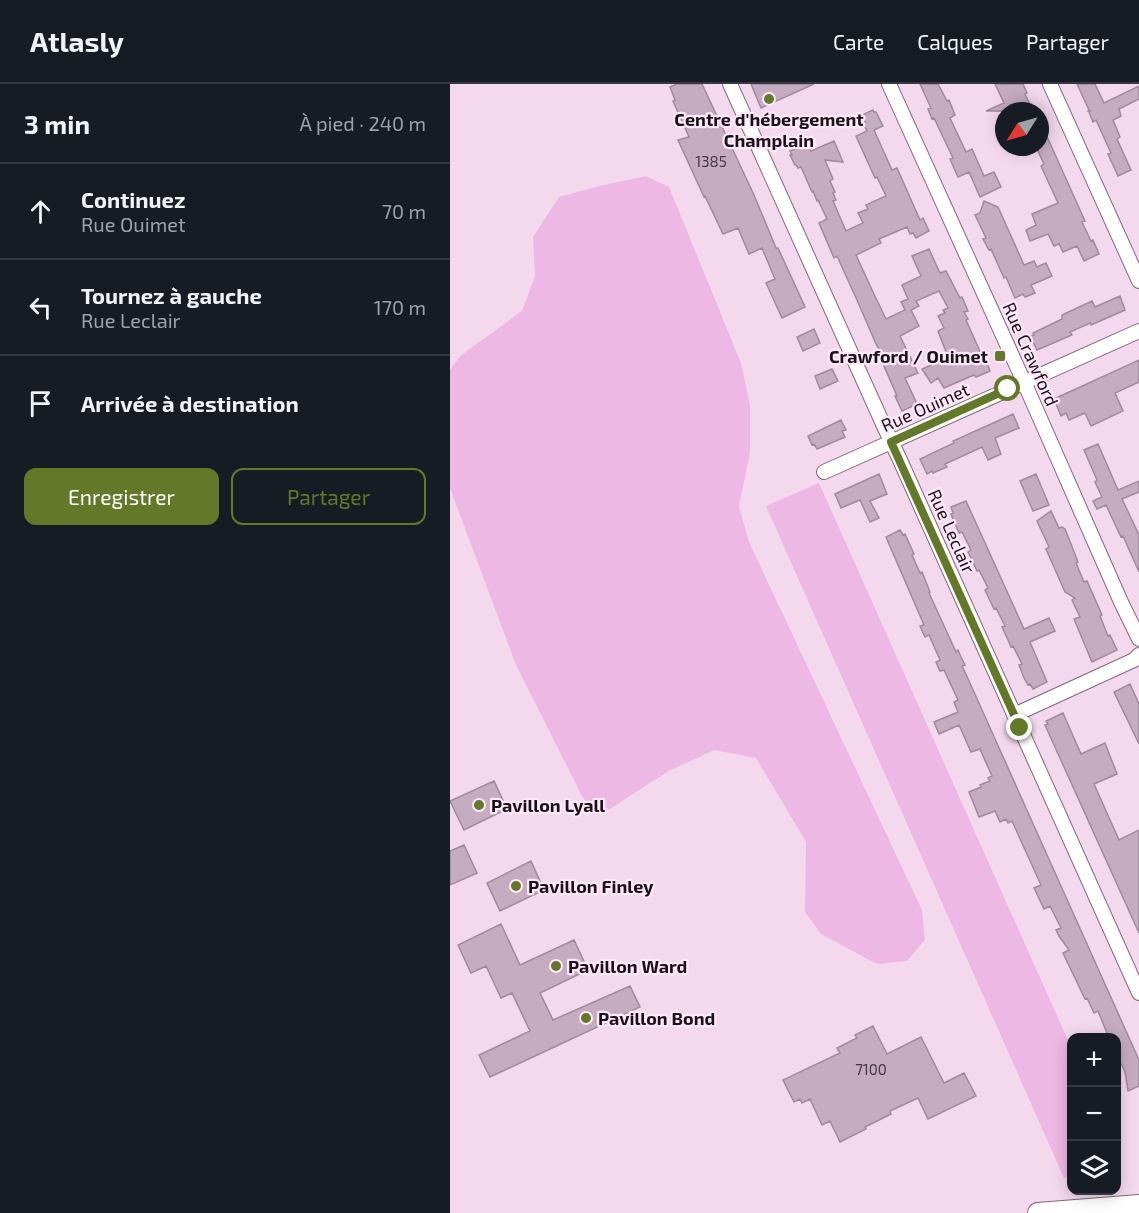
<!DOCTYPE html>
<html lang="fr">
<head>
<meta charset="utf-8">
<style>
  body { margin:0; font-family:"Exo 2",sans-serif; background:#242831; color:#f1f3f6 }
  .controls { position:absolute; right:18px; bottom:18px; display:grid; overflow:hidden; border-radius:12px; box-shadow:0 3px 15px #0003 }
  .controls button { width:54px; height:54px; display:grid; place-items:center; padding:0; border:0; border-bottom:2px solid #363941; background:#171b24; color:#f1f3f6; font:30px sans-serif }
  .compass { position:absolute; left:545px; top:18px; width:54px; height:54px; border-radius:50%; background:#171b24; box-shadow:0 3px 15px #0003; rotate:233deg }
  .stop { position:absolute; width:18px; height:18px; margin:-14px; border:4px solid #637829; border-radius:50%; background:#fff }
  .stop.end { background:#637829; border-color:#fff; box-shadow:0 2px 6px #0008 }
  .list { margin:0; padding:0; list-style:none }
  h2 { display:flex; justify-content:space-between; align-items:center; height:78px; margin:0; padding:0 24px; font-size:26px }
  h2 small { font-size:20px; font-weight:400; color:#9ea1a6 }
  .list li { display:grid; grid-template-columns:39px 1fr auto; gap:18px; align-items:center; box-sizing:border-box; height:96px; padding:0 24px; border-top:2px solid #363941 }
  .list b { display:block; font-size:22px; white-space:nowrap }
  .list p { margin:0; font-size:20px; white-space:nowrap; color:#9ea1a6 }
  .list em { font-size:20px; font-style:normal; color:#9ea1a6 }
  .actions { display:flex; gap:12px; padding:18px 24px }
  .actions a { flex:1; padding:14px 0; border:2px solid #637829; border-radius:12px; text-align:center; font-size:21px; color:#637829 }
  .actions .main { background:#637829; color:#fff }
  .icon { flex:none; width:33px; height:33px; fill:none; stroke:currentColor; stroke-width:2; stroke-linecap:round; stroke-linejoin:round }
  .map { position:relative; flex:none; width:689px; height:1129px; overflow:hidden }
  header { display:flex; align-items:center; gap:36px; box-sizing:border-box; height:84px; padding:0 30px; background:#171b24; border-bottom:2px solid #363941 }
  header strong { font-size:28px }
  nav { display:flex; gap:33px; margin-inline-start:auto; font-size:21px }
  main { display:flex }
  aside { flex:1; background:#171b24 }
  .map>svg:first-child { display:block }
</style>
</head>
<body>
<header>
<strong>Atlasly</strong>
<nav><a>Carte</a><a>Calques</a><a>Partager</a></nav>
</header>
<main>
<aside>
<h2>3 min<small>À pied · 240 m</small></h2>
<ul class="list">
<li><svg class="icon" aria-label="ahead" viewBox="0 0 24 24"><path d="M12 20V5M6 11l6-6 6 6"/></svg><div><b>Continuez</b><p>Rue Ouimet</p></div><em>70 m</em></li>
<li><svg class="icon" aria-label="left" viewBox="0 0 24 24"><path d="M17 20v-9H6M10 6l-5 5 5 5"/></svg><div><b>Tournez à gauche</b><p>Rue Leclair</p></div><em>170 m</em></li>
<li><svg class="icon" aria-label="arrive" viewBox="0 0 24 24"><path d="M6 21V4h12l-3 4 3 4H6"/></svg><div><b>Arrivée à destination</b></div></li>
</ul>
<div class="actions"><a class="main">Enregistrer</a><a>Partager</a></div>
</aside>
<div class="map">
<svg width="689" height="1129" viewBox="0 0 689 1129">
  <rect width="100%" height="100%" fill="#f4d9ee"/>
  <!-- green -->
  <path fill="#edb8e3" d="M196,92l23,11 72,176 9,42v47l-11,54 10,36 173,368 3,30 -18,21 -30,3 -56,-30 -16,-22 1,-70 -50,-84 -42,-8 -45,21 -61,39 -17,-2 -9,-12 -66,-131 -66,-177v-118l10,-14 62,-45 13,-35 -2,-39 26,-40 41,-11z
    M369,399l252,564v130l-7,1 -298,-672z"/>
  <!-- building -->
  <path fill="#c6acc1" stroke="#a1899d" stroke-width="1.5" d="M227,0h25l52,111 22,53h2l27,59 -23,11 -16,-35 9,-4 -13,-31 -13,6 -11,-26 -15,6 -18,-38 -1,1 -26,-57 11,-3 -16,-36 2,-1 -5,-13z
    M301,0h63l-53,24z
    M470,0h18l9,17 2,-1 6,15 -5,3 16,34 6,-3 12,27 10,-4 7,15 -21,10 -11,-25 -11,5 -8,-18 3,-1 -19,-40 -2,1 -4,-10 3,-1z
    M545,0h28l4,9 -2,1 8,17h-47l18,-8z
    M627,0h18l9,19 35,-17v13l-20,10 2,7 -8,4 7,17 -3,2 14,31 -13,6 -10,-22 3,-1 -15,-33 -3,2 -4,-10 1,-1h-2l1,-1z
    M423,26l1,2h2l7,14 -9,4 18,40 5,-2 23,52 3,-2 6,13 -13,7 -3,-5 -3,1 -3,-7 -28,12 2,4 -25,12 17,37 13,27 19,-9 -4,-8 7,-3 -6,-14 19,-9 -9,-20 17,-7 11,24 6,-2 14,27 2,-1 6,14 -4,1 4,7 -2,1 17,38 2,-1 5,14 -14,6 -2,-2 -30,13 -6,-10 -7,5 -9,-14 26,-12 -10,-26 6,-3 -6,-12 7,-3 -2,-3 5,-2 -9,-17 -23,10 3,5 -8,4 8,16 -19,10 18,37 -13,5 12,26 -15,7 -7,-15h2l-20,-46 2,-1 -3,-5 -19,-44 -20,-44 -3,2 -15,-35 8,-4 -9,-19 -1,1 -4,-10 -1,1 -11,-25 -3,1 -2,-3h-1l-5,-10h2l-2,-4 15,-6 3,-1 3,7 23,-10 9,21 -18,-2 8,19 -3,2 5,11 -2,1 3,7 -3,1 13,30 17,-8 -5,-10 10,-4 -2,-4 20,-9 -9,-19 -2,1 -19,-42 11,-5 -4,-8 2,-1 -2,-5 2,-1 -1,-2z
    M590,37l45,100 -3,1 9,19 2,-1 6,14 -15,7 -7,-15 -14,6 -4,-8 -5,2 -6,-12 -18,7 -4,-11 10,-5 -4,-11 26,-11 -17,-37 3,-2 -8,-17h4z
    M534,117l14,6 26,58 10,-4 3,6 9,-4 6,13 -21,9 4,8 -10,4 -2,-3 -8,4 -9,-21 -2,1 -13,-29 -2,1 -6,-11 3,-1 -11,-23 5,-2z
    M670,212l5,14 -34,15 -1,-2 -20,9 2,3 -35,15 -7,-14 4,-1 -1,-2 29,-14v-4l30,-14 3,6z
    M364,245l6,14 -17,8 -6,-14z
    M689,276v22l-24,11 8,18 -32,15 -6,-13 -16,7 -3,-7 -5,3 -7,-17z
    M382,285l6,12 -18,8 -5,-13z
    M563,330l6,14 -24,10 6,16 -13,6 -6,-13 -37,17 2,3 -14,6 -1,-2 -5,3 -7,-15 34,-16 -1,-2z
    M391,336l5,10 -4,1 3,6 -28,12 -3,-5 -2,1 -4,-9z
    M648,360l20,46 21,-9v11l-17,7 17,36v37l-16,-36 -2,1 -15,-32 -9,4 -4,-8 9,-4 -7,-15 2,-2 -13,-30z
    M429,390l8,20 -17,7 9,17 -9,4 -10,-22 -19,8 -6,-14z
    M586,390l13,31 -16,6 -13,-30z
    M516,417l58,128 25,-11 6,13 -25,11 17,40 -14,7 -3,-5 -2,1 -4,-7 -5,-13 3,-1 -9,-18 -2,1 -3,-7 -6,-13 3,-1 -9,-18 -2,1 -9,-19 3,-2 -9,-18 -2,1 -4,-9 -5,-10 3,-2 -9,-18 -3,1 -8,-19 2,-1 -2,-6z
    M601,427l8,17 3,-1 3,2 13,33 -2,1 8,19 3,-1 15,34 -2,1 8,20 2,-1 7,15 -25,12 -18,-43 6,-2 -8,-17 3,-2 -10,-6 -19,-43 3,-2 -12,-26z
    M450,446l3,5 2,-1 9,20 -2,1 8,18 2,-1 8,20 -1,1 27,59 2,-2 3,7 4,8 -3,1 3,6 174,388v26l-11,5 -3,-19 -9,-19v-15h-7l-11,-27 -4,2 -7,-15 -2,1 -22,-46 6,-3 -10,-14 -3,-6 5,-2 -11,-22 -6,3 -10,-21 7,-3 -29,-64 -4,2 -2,-4 -6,3 -5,-11 -16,6 -10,-25 12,-5 -1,-2 10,-4 -2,-3 4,-2 -12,-27 -9,3 -12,-27 -20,9 -5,-12 24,-10 -4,-10 4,-2 -14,-30 -4,1 -4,-9 4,-2 -11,-25 -4,2 -5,-11 4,-1 -38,-88z
    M680,600l9,20v40l-25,-52z
    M613,629l18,41 24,-11 12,31 -23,10 25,56 20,-10v103l-94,-208 3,-1 -2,-3z
    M44,697l13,28 -43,21 -14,-29z
    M14,761l13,28 -27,12v-34z
    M81,777l13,29 -44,21 -13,-28z
    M51,840l19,41 54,-25 14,30 -48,23 13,27 77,-34 10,21 -150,70 -11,-22 51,-24 -18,-38 -11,5 -15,-32 -15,7 -13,-28z
    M423,942l14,28 34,-17 23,46 20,-10 12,23 -48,23 -10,-21 -28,13 1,3 -26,13 1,2 -26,13 -10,-21 -8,4 -12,-26 -8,4 -2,-4 -6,3 -11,-22 57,-27 -3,-5 20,-10 -2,-3z"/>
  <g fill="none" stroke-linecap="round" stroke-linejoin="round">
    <defs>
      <path id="street" d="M280,0l153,340 17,36 239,533
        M439,0l135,298 97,220 18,37
        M600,0l89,197
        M374,388l315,-141
        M564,631l120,-55 5,-5"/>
      <path id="secondary" d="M588,1129l101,-8"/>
    </defs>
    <!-- street casing -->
    <use href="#street" stroke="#81697c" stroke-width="16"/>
    <!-- secondary casing -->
    <use href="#secondary" stroke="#81697c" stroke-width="22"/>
    <!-- street -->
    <use href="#street" stroke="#fff" stroke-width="14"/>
    <!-- secondary -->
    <use href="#secondary" stroke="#fff" stroke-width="20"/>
  </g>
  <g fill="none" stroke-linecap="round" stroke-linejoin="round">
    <!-- route -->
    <path stroke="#637829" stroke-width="8" d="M558,305l-117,53 129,286"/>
  </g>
  <!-- markers -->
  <g fill="#637829" stroke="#fee8f9" stroke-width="2">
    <circle cx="319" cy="15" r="6"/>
    <rect x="544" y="266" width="12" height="12" rx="3"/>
    <circle cx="29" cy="721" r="6"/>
    <circle cx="66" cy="802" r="6"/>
    <circle cx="106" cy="882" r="6"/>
    <circle cx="136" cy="934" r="6"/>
  </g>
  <g text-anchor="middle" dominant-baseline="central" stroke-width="4.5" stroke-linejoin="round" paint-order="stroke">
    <!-- number labels -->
    <g font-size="15" fill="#453843">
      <text x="261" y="77">1385</text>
      <text x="421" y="985">7100</text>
    </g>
    <!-- poi labels -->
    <g font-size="18" font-weight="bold" fill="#1a1119" stroke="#fee8f9" text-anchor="start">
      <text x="319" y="35" text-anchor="middle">Centre d'hébergement<tspan x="319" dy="21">Champlain</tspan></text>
      <text x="538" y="272" text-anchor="end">Crawford / Ouimet</text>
      <text x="41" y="721">Pavillon Lyall</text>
      <text x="78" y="802">Pavillon Finley</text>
      <text x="118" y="882">Pavillon Ward</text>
      <text x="148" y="934">Pavillon Bond</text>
    </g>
    <!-- street labels -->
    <g font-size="18" fill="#1a1119" stroke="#fee8f9">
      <text transform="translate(581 270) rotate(66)">Rue Crawford</text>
      <text transform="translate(475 323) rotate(-24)">Rue Ouimet</text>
      <text transform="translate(502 447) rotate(66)">Rue Leclair</text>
    </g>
  </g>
</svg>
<div class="controls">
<button>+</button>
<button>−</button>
<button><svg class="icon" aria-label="layers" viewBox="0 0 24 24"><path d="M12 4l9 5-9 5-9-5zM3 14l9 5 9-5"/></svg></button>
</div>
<svg class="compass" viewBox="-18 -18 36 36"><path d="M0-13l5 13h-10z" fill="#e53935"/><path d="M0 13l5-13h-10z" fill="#9ea1a6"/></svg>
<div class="stop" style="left:558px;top:305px"></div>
<div class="stop end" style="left:570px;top:644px"></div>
</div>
</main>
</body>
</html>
